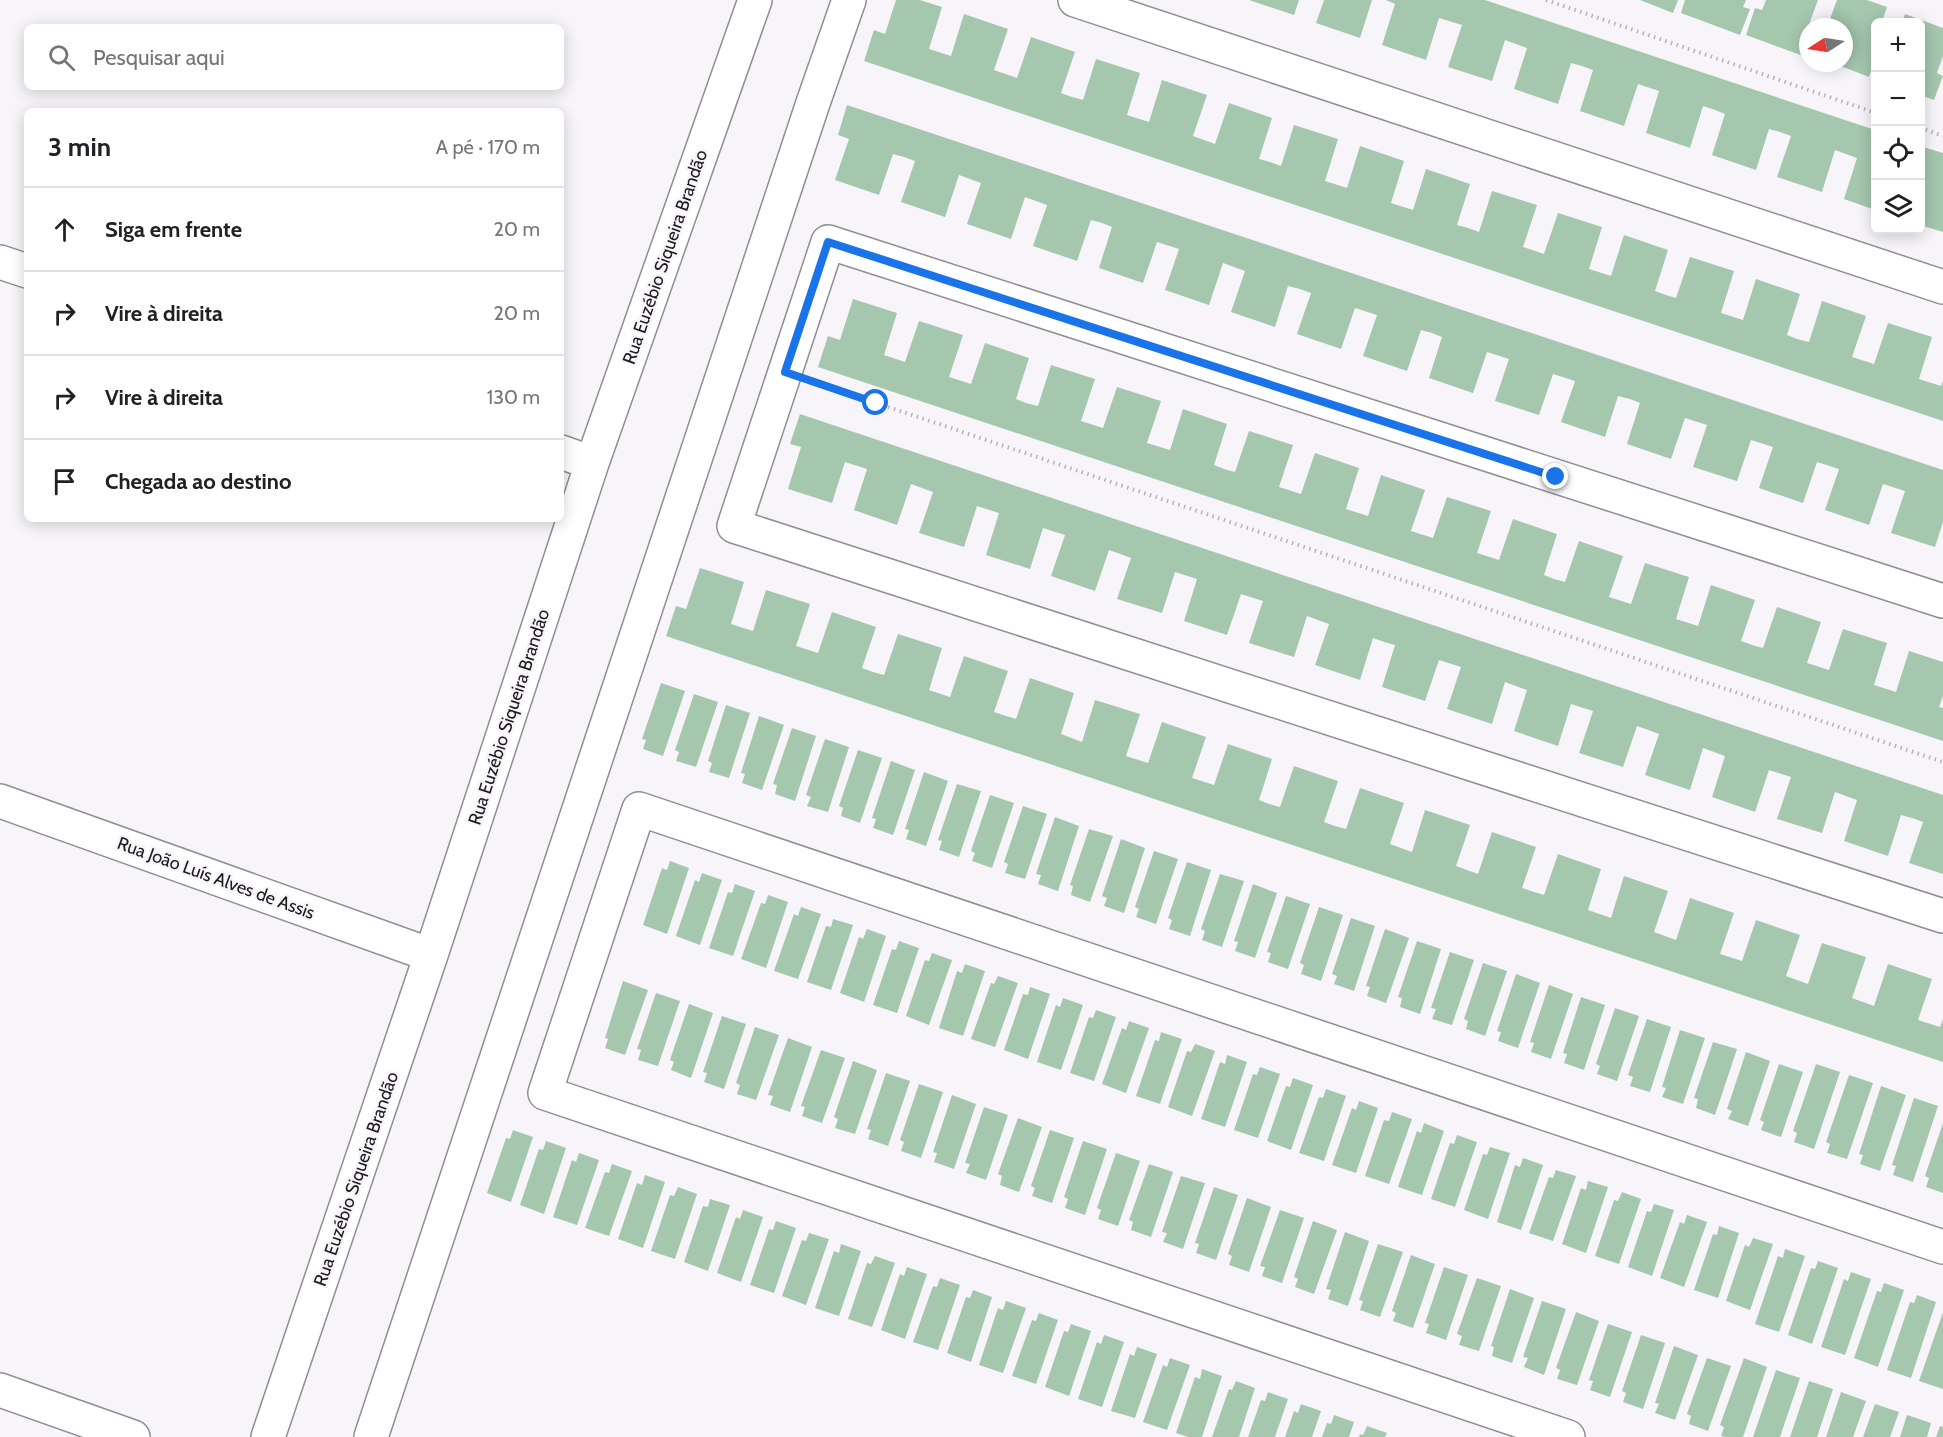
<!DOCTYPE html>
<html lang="pt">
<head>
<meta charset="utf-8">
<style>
  body { margin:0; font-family:Cabin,sans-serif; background:#f2f2f2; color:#202124 }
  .controls { position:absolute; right:18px; top:18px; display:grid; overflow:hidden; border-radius:9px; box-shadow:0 3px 15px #0003 }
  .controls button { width:54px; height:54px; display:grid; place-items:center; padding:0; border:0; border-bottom:2px solid #e0e0e0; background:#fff; color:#202124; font:30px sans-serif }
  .compass { position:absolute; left:1799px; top:18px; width:54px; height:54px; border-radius:50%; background:#fff; box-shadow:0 3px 15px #0003; rotate:258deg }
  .stop { position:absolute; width:18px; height:18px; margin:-14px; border:4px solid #1a73e8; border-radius:50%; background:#fff }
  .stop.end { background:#1a73e8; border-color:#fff; box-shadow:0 2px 6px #0008 }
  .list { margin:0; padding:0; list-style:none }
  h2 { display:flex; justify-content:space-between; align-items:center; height:78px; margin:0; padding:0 24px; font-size:26px }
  h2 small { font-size:20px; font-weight:400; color:#757577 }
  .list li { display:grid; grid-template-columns:39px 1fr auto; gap:18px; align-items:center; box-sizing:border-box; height:84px; padding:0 24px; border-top:2px solid #e0e0e0 }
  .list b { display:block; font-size:22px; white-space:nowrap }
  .list em { font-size:20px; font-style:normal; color:#757577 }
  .icon { flex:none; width:33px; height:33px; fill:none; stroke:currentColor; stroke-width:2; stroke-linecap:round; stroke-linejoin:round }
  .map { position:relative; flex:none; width:1943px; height:1437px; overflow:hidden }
  .search { position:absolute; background:#fff; box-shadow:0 3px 15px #0003; left:24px; top:24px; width:540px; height:66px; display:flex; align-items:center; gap:15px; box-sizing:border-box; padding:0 21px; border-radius:9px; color:#757577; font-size:22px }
  .panel { position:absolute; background:#fff; box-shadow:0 3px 15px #0003; left:24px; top:108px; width:540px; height:414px; border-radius:9px }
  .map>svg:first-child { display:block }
</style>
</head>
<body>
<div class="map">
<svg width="1943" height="1437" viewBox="0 0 1943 1437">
  <rect width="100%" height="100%" fill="#f7f5fa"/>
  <!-- building -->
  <path fill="#a5c7ae" d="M896,0h24l22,7 -13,42 22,7 13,-42 44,15 -14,41 23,8 14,-41 44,15 -14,41 11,4 11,3 13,-41 44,14 -13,42 22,7 13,-42 45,15 -14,41 22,8 14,-41 43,15 -13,41 11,3 11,4 13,-41 44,14 -13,42 22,7 13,-42 44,15 -13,42 22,7 13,-41 44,15 -13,41 11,3 11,4 13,-41 45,14 -14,42 21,7 14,-41 44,14 -13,42 22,7 13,-41 44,15 -13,41 11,4 10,3 14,-41 44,14 -13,42 22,7 13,-41 44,15 -13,41 10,4 12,3 13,-41 44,15 -14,41 22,7 14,-41 44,14 -13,42 22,7 2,-5v40l-1079,-360 10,-31 11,4z
    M1249,0h50l-5,15z
    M1324,0h48l-12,38 -44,-15z
    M1386,0h99l390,130v80l-31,-11 13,-41 -22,-8 -13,42 -45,-15 14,-41 -11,-4 -11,-3 -13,41 -44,-15 13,-41 -10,-4 -12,-4 -13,42 -44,-15 13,-42 -21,-7 -14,42 -44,-15 13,-41 -11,-4 -11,-3 -13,41 -44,-15 13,-41 -22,-8 -13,41 -44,-14 14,-42 -23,-7 -13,42 -44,-15 13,-41z
    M1640,0h38l-5,13z
    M1685,0h61l-3,7 7,2 -10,26 -59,-22z
    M1766,0h52l-10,27v23l-2,7 -60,-22 9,-27 7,2z
    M1837,0h30l20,7 -5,15h-7v18l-3,9 3,1v10l-6,17 -36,-14h11v-36h-17z
    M1905,14l38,14v28l-6,17 6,3 -9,24 -14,-5v-73h-18z
    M847,105l1096,365v52l-8,25 -44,-14 14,-42 -22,-7 -14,41 -44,-15 14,-41 -22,-7 -14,41 -44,-15 14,-41 -22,-7 -14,41 -44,-14 14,-42 -22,-7 -14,41 -44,-15 13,-41 -10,-4 -12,-3 -13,41 -44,-15 14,-41 -22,-7 -14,41 -44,-14 14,-42 -22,-7 -14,41 -44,-15 13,-41 -10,-4 -11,-3 -14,41 -44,-15 14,-41 -22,-7 -14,41 -44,-15 14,-41 -11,-4 -12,-3 -13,41 -44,-15 14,-41 -22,-8 -14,42 -44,-15 14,-41 -22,-7 -14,41 -44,-15 13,-41 -10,-4 -11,-3 -14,41 -44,-15 14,-41 -22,-8 -14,42 -44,-15 14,-41 -22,-8 -14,42 -44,-15 14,-41 -11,-4 -11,-3 -14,41 -44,-15 14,-41 -11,-4z
    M1920,146l23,7v79l-23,-7v-37l3,-8 -3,-1z
    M853,299l44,14 -13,42 21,7 14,-41 44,14 -14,42 22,7 14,-41 44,15 -13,41 10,4 12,3 13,-41 44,14 -14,42 22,7 14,-41 44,14 -14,42 23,7 13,-41 44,15 -13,41 10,4 11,3 14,-41 44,14 -14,42 22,7 14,-41 44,15 -13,41 22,7 13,-41 44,15 -14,41 22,7 14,-41 44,14 -14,42 22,7 14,-41 44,15 -13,41 10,4 11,3 14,-41 44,15 -14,41 22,7 14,-41 44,14 -13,42 22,7 13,-41 44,15 -14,41 11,4 11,3 14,-41 44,15 -14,41 22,7 14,-41 44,14 -13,42 22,7 13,-41 34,11v34l-4,11 4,1v33l-1125,-374 10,-31 12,4z
    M800,414l1143,381v79l-34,-11 14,-41 -11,-4 -11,-3 -13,41 -44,-15 13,-41 -22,-8 -13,41 -45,-14 14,-42 -22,-7 -14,42 -43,-15 13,-41 -22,-8 -13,42 -45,-15 14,-41 -22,-8 -14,41 -44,-14 14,-42 -22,-7 -13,42 -44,-15 13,-41 -22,-8 -13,42 -45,-15 14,-42 -22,-7 -14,41 -43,-14 13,-42 -11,-3 -11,-4 -13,42 -45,-15 14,-41 -22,-8 -13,41 -45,-14 14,-42 -22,-7 -14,41 -43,-14 13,-42 -22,-7 -13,41 -45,-14 14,-41 -22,-8 -14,41 -44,-15 14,-41 -22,-7 -13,41 -44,-14 13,-42 -22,-7 -13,41 -45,-14 14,-41 -22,-8 -14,41 -43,-15 13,-41 -22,-7 -13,41 -44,-14 13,-42 -11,-3z
    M700,568l44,14 -13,42 22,7 13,-41 44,14 -14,42 22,7 14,-41 44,15 -14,41 11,4 11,3 14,-41 44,14 -13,42 21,7 14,-41 44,15 -14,41 12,4 10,3 14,-41 44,15 -13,41 21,8 13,-42 45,14 -14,42 22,7 14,-41 44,15 -14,41 22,7 14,-41 44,15 -13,41 10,4 11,3 14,-41 44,15 -14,41 11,4 11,3 14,-41 44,15 -14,41 22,8 13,-42 45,15 -14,41 22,8 14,-42 44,15 -14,41 22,7 14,-41 43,15 -13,41 23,8 13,-42 44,15 -14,41 22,8 14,-42 44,15 -14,41 22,7 14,-41 44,15 -14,41 22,8 14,-41 44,14 -14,41 22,8 14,-42 44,15 -14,41 22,7 3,-8v43l-1277,-426 10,-30 10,3z
    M661,683l24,8 -22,65 -20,-7 3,-9 -4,-1z
    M694,694l24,8 -22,65 -20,-6 3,-9 -4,-2z
    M726,705l24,8 -21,65 -20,-6 3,-9 -4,-2z
    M759,716l25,9 -22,65 -20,-7 3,-9 -4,-1z
    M792,728l24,8 -21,65 -20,-7 2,-9 -4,-1z
    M825,739l24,8 -21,65 -21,-6 4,-9 -5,-2z
    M858,750l24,8 -22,65 -19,-7 2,-8 -4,-2z
    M891,761l24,9 -22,65 -20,-7 3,-9 -4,-1z
    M924,772l24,9 -22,65 -20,-7 3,-9 -4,-1z
    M957,784l24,7 -22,66 -20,-7 3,-9 -4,-1z
    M990,795l24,8 -22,65 -20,-7 3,-8 -4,-2z
    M1023,806l24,8 -22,65 -20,-6 3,-9 -4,-2z
    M1055,817l24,9 -21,65 -20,-7 3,-9 -5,-1z
    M1089,829l24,7 -23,66 -19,-7 2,-9 -3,-1z
    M1121,839l24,9 -21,65 -20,-7 3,-8 -5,-2z
    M1154,851l24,8 -22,65 -20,-7 3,-8 -4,-2z
    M670,861l19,7 -22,66 -24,-9 19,-57 5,2z
    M1187,862l24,8 -21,66 -21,-7 3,-9 -4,-2z
    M702,873l20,7 -22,65 -24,-9 19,-56 4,2z
    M1220,874l24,7 -22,66 -20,-7 3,-9 -4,-2z
    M735,884l20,7 -22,65 -24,-8 19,-56 4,1z
    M1253,884l24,9 -22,65 -20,-7 3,-9 -4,-1z
    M768,895l20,7 -22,66 -25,-9 20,-56 4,1z
    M1286,896l24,8 -22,65 -20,-7 3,-9 -4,-1z
    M801,907l20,7 -23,65 -24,-8 20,-57 4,2z
    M1319,907l24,8 -22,66 -20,-7 3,-9 -4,-2z
    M1351,918l24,8 -21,65 -20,-7 3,-8 -5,-2z
    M833,919l20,6 -22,65 -24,-8 19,-56 5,1z
    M867,929l19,7 -22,66 -24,-9 19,-56 4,2z
    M1385,929l24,9 -23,65 -19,-7 3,-9 -4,-1z
    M899,941l20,7 -22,65 -24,-8 19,-56 4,1z
    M1417,941l24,8 -21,65 -20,-7 2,-9 -4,-1z
    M1450,952l24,8 -22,65 -20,-6 4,-10 -5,-1z
    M932,953l20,7 -23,65 -23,-9 19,-56 4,1z
    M1483,963l24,8 -22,65 -19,-7 2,-8 -4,-2z
    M965,964l20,7 -22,65 -24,-8 18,-57 5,2z
    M1516,974l24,9 -22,65 -20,-7 3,-9 -4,-1z
    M998,976l20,7 -23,64 -24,-8 20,-56 3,1z
    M623,981l25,9 -23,65 -20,-7 3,-9 -3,-1z
    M1549,985l24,9 -22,65 -20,-7 3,-9 -4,-1z
    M1030,987l20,7 -22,65 -24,-9 19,-56 5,1z
    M656,993l24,8 -22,65 -20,-6 3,-10 -4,-1z
    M1581,997l24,8 -21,65 -20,-7 3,-9 -4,-1z
    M1063,998l20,7 -22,65 -24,-8 19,-57 4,2z
    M689,1004l24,9 -22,65 -20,-8 3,-8 -4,-2z
    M1615,1008l24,8 -22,65 -20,-7 3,-8 -4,-2z
    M1096,1010l20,7 -22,64 -24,-8 19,-56 4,1z
    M722,1016l24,8 -22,65 -20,-7 3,-9 -4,-1z
    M1647,1019l24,8 -21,65 -20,-6 3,-9 -5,-2z
    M1129,1021l20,7 -23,65 -24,-9 20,-56 4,2z
    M755,1027l24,8 -23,65 -19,-6 3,-9 -4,-2z
    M1680,1030l25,8 -22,66 -21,-7 4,-9 -4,-1z
    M1161,1032l21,7 -22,65 -24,-8 19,-56 4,1z
    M788,1038l24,9 -22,65 -20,-7 3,-9 -5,-1z
    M1713,1042l24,7 -22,66 -19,-7 2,-9 -4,-1z
    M1195,1044l20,7 -23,65 -24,-9 19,-56 4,1z
    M821,1050l24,8 -23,65 -20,-7 3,-9 -4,-1z
    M1746,1052l24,9 -22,65 -20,-7 4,-8 -5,-2z
    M1227,1055l20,7 -22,65 -24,-8 19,-57 5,2z
    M853,1061l24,9 -22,64 -20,-6 3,-9 -4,-2z
    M1779,1064l24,8 -22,65 -20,-7 3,-8 -4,-2z
    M1816,1064l24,8 -26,77 -20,-7 3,-9 -4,-2z
    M1260,1067l20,7 -22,64 -24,-8 19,-56 4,1z
    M886,1073l24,8 -22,65 -20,-7 3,-9 -4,-1z
    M1849,1075l24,8 -26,76 -20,-6 3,-9 -4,-2z
    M1293,1078l20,7 -22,65 -24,-9 19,-55 4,1z
    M919,1084l24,8 -22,66 -20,-7 3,-9 -4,-2z
    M1881,1086l25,9 -26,76 -20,-7 3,-9 -4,-1z
    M1326,1089l20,7 -22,65 -25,-8 20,-56 4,1z
    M952,1095l24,9 -22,65 -20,-7 3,-9 -4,-1z
    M1914,1098l24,8 -25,76 -20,-7 3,-9 -4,-1z
    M1359,1101l19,7 -22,65 -24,-8 20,-57 4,2z
    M984,1107l24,8 -22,65 -20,-7 4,-9 -5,-1z
    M1392,1112l20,7 -23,65 -24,-8 19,-56 5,1z
    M1018,1118l24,9 -23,65 -19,-7 2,-9 -4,-2z
    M1424,1123l20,8 -22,64 -24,-8 19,-56 4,2z
    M1943,1123v70l-17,-6 3,-9 -4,-2z
    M513,1130l20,7 -22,65 -24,-9 19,-55 4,1z
    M1050,1130l24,8 -22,65 -20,-7 3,-8 -4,-2z
    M1457,1135l20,7 -22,65 -24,-8 19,-56 4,1z
    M546,1141l20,7 -22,66 -24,-9 19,-56 4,1z
    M1083,1141l24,8 -22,66 -20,-7 3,-9 -4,-2z
    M1490,1147l20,6 -22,66 -24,-9 19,-56 4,1z
    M579,1153l20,7 -22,65 -24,-8 19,-57 4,2z
    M1116,1153l24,8 -22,65 -20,-7 3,-9 -4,-2z
    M1523,1158l20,7 -22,65 -24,-8 18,-57 5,2z
    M612,1164l20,7 -23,65 -24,-8 20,-56 4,1z
    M1149,1164l24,8 -22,65 -20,-7 2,-8 -4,-2z
    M1556,1170l20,6 -23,65 -24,-8 20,-56 4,1z
    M645,1175l20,7 -22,66 -25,-9 19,-56 5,2z
    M1181,1176l24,7 -22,66 -20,-7 4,-9 -5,-1z
    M1588,1181l20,6 -22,66 -24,-9 19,-56 5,2z
    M678,1187l19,7 -22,65 -24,-8 19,-56 4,1z
    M1214,1187l24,8 -22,65 -20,-7 3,-9 -4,-1z
    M1622,1192l19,7 -22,65 -24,-8 19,-56 4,1z
    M1247,1198l24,9 -22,65 -20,-7 3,-9 -4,-2z
    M710,1199l20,6 -22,66 -24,-9 19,-56 5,1z
    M1654,1204l20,6 -22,66 -24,-9 19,-56 4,1z
    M743,1210l20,7 -22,65 -24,-9 19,-56 4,2z
    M1280,1210l24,8 -22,65 -20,-7 3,-9 -5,-1z
    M1687,1215l20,7 -23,65 -24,-9 20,-56 4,2z
    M776,1221l20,7 -22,65 -24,-8 19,-56 4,1z
    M1313,1221l24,9 -23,64 -19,-7 3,-8 -4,-2z
    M1719,1226l20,7 -21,65 -24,-8 19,-56 4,1z
    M1345,1232l24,9 -21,65 -20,-7 3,-9 -5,-1z
    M809,1233l20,6 -23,66 -24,-9 20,-56 4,1z
    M1753,1238l20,6 -23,66 -24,-9 19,-56 4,2z
    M841,1244l20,7 -22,65 -24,-8 19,-57 5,2z
    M1378,1244l25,8 -23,65 -20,-7 3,-9 -4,-1z
    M1785,1249l20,7 -26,76 -24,-8 23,-68 5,2z
    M1411,1255l24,9 -22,64 -20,-7 3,-8 -4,-2z
    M875,1256l20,7 -23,64 -24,-8 19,-56 4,1z
    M1818,1261l20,7 -26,76 -24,-9 23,-67 4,1z
    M907,1267l20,7 -22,65 -24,-9 19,-56 4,2z
    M1444,1267l24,8 -22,65 -20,-7 3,-9 -4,-1z
    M1851,1272l20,7 -26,76 -24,-8 23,-68 4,2z
    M940,1278l20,7 -22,65 -25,-8 20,-56 4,1z
    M1477,1278l24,8 -22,65 -20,-6 3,-9 -5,-2z
    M1884,1283l20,7 -26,77 -24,-9 23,-67 4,1z
    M1510,1289l24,9 -22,65 -20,-7 2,-9 -3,-1z
    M973,1290l19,7 -21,65 -24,-9 19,-56 4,1z
    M1917,1295l19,7 -25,76 -24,-8 23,-68 4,1z
    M1006,1301l20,7 -23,65 -24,-8 19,-57 5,2z
    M1542,1301l24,8 -22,66 -20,-8 4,-9 -5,-1z
    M1576,1312l23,9 -22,64 -20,-6 3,-9 -4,-2z
    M1943,1312v77l-24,-8z
    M1039,1313l19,7 -22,64 -24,-8 20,-56 4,1z
    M1071,1324l20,7 -22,65 -24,-9 19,-56 4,1z
    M1608,1324l24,8 -22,65 -20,-7 3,-9 -4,-1z
    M1104,1335l20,7 -22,65 -24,-8 19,-57 4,2z
    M1641,1335l24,8 -22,66 -20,-7 3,-9 -4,-2z
    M1674,1346l24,9 -23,65 -20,-7 4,-9 -4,-1z
    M1137,1347l20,7 -22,64 -24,-7 19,-57 4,2z
    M1170,1358l20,7 -23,65 -24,-8 20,-57 4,2z
    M1707,1358l24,8 -23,65 -19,-7 2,-8 -4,-2z
    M1744,1358l23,9 -24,70h-18l-4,-1 3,-9 -4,-2z
    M1202,1369l20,7 -20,61h-14l-12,-4 19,-56 5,2z
    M1776,1370l24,8 -20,59h-27z
    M1236,1381l19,7 -16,49h-27l17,-48 3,1z
    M1809,1381l24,8 -16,48h-27z
    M1268,1392l20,7 -13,38h-27l13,-37 4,1z
    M1841,1392l25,9 -13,36h-27z
    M1301,1404l20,7 -9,26h-27l9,-26 4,2z
    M1875,1404l24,8 -9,25h-27z
    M1334,1415l20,7 -5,15h-27l5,-14 4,1z
    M1907,1415l24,8 -4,14h-27z
    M1367,1426l20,7 -2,4h-26l1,-3 3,1z
    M1940,1426l3,1v10h-7z"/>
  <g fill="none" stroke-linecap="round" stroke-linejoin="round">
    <defs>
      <path id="minor" d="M1075,0l868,287
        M0,262l27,9
        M561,452l31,11
        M1943,601l-1115,-359 -94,284 1209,390
        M0,801l431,154
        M0,1390l133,47
        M268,1437l163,-482 161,-492 163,-463
        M371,1437l442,-1334 36,-103
        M1568,1437l-1023,-344 94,-284 1304,438"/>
    </defs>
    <!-- minor casing -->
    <use href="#minor" stroke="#8f8e92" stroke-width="36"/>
    <!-- path -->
    <path stroke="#b5b3b7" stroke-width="4" stroke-dasharray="1.5 4.5" stroke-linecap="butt" d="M1546,0l330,113
      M1920,128l23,8
      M820,384l1123,378"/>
    <!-- minor -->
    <use href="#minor" stroke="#fff" stroke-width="33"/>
  </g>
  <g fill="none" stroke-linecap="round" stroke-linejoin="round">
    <!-- route -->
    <path stroke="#1a73e8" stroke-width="8" d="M876,403l-91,-31 43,-130 728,235"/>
  </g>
  <g text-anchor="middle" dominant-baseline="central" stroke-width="5" stroke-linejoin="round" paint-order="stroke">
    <!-- street labels -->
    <g font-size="18" fill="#1b1a1c" stroke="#f7f5fa">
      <text transform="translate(665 257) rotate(-71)">Rua Euzébio Siqueira Brandão</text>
      <text transform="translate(509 717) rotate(-72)">Rua Euzébio Siqueira Brandão</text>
      <text transform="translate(216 878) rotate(20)">Rua João Luís Alves de Assis</text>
      <text transform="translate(356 1179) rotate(-71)">Rua Euzébio Siqueira Brandão</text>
    </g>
  </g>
</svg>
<div class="controls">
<button>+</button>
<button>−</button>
<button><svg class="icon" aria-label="locate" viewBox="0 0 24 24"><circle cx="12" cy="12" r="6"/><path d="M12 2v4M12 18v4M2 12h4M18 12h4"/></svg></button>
<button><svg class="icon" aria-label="layers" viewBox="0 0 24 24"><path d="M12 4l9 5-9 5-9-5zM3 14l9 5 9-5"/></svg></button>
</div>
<svg class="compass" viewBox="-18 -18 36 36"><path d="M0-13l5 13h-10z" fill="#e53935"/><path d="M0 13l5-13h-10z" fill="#757577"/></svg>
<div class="stop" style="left:876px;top:403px"></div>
<div class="stop end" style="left:1556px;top:477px"></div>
<div class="search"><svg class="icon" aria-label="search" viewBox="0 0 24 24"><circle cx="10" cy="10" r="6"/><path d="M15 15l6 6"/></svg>Pesquisar aqui</div>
<section class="panel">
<h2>3 min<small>A pé · 170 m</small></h2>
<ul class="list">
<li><svg class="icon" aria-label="ahead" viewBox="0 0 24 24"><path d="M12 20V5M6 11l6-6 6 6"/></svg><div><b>Siga em frente</b></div><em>20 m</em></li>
<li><svg class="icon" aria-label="right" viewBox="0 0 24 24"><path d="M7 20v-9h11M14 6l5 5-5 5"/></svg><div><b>Vire à direita</b></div><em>20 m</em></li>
<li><svg class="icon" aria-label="right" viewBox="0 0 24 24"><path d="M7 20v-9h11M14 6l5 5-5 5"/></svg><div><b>Vire à direita</b></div><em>130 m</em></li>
<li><svg class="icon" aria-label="arrive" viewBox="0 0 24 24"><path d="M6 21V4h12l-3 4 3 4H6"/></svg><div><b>Chegada ao destino</b></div></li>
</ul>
</section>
</div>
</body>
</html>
